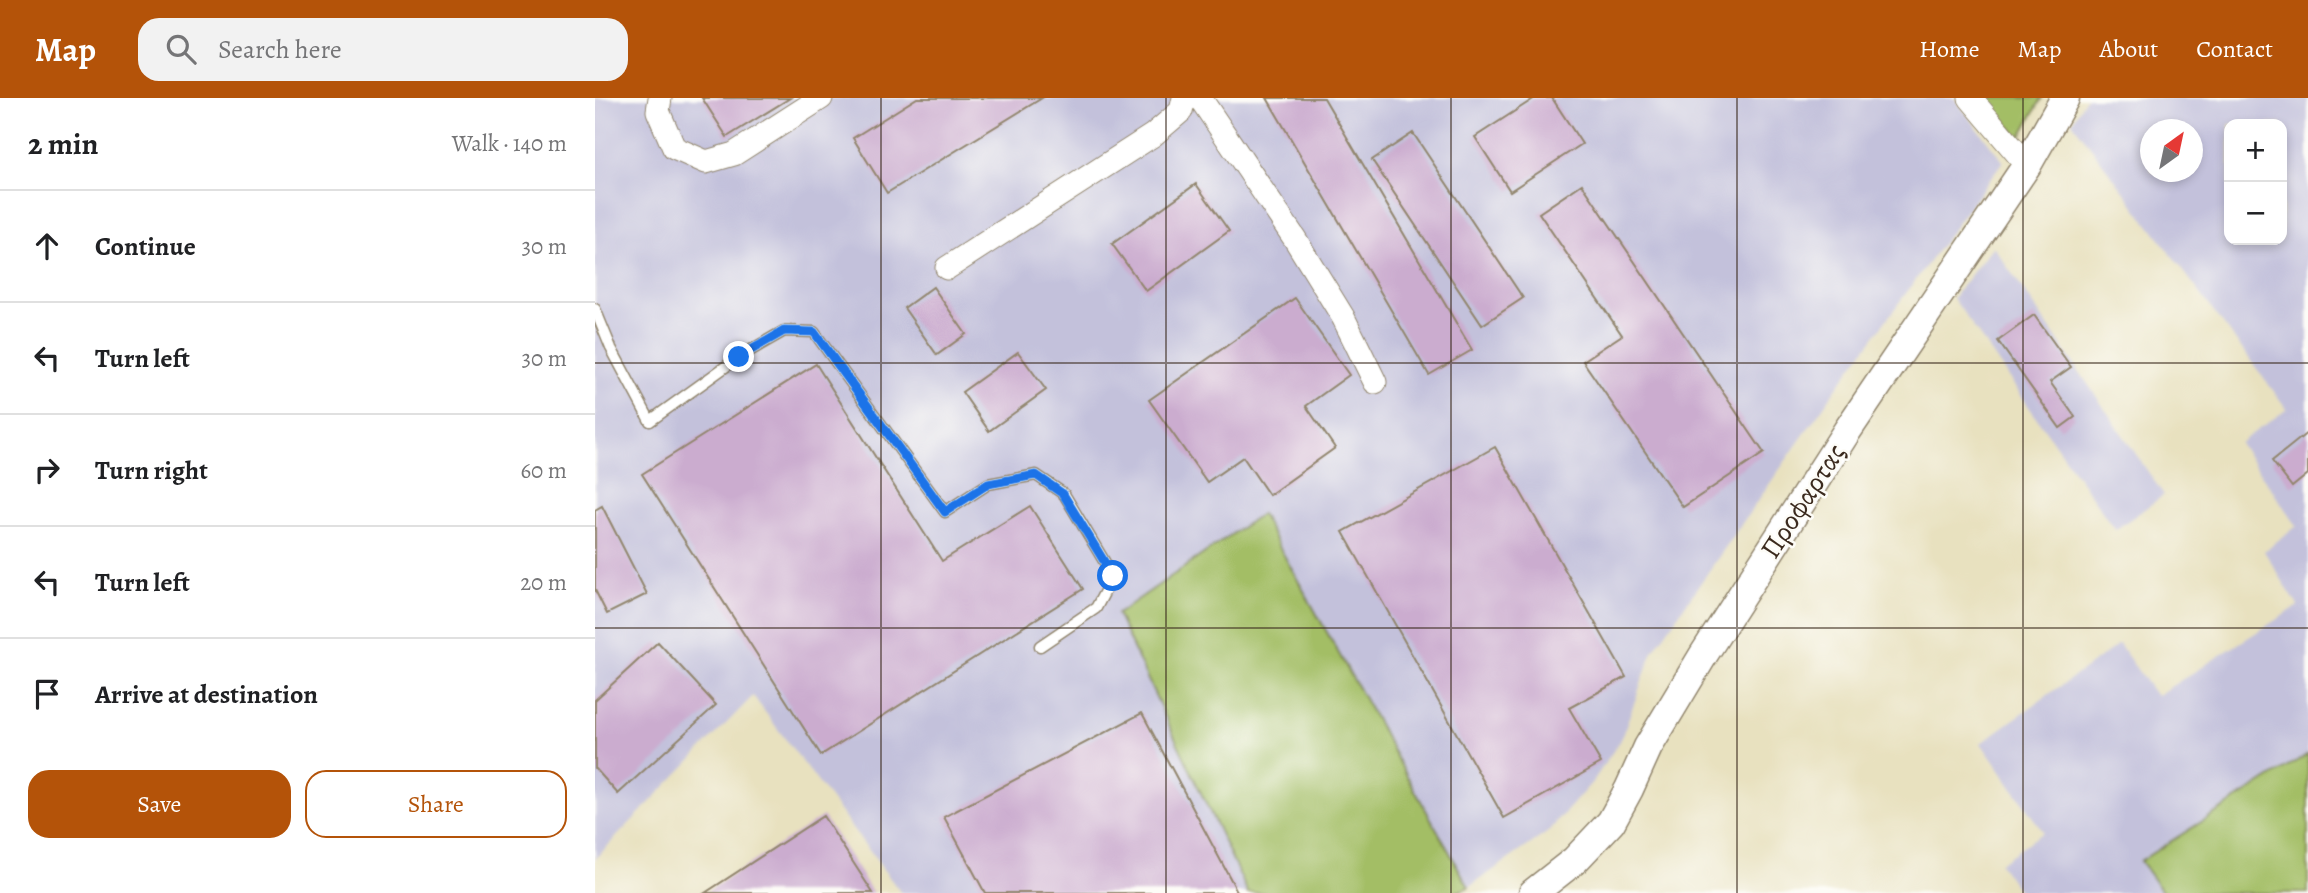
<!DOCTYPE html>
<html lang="en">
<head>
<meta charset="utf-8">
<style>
  body { margin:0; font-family:Alegreya,serif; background:#f2f2f2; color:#202124 }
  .controls { position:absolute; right:21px; top:21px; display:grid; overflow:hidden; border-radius:14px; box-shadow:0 4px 10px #0003 }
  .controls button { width:63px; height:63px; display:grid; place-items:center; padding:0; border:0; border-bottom:2px solid #e0e0e0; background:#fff; color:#202124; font:35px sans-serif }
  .compass { position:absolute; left:1545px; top:21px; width:63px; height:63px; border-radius:50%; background:#fff; box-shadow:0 4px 10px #0003; rotate:33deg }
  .stop { position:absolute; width:21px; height:21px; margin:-16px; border:5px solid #1a73e8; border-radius:50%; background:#fff }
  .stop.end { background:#1a73e8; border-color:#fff; box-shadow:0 2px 7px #0008 }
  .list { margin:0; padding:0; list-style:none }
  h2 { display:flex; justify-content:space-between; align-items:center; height:91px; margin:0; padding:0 28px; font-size:30px }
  h2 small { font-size:23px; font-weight:400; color:#757577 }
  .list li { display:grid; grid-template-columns:46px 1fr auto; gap:21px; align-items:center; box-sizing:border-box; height:112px; padding:0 28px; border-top:2px solid #e0e0e0 }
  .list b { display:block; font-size:26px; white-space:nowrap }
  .list em { font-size:23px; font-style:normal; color:#757577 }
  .actions { display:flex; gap:14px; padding:21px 28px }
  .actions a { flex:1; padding:16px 0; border:2px solid #b45309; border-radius:21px; text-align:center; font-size:24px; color:#b45309 }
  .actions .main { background:#b45309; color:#fff }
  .icon { flex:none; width:38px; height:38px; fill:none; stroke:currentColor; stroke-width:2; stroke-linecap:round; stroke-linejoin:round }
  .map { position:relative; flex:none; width:1713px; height:795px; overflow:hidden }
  header { display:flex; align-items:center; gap:42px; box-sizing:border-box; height:98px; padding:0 35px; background:#b45309; color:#fff }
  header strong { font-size:33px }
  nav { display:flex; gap:38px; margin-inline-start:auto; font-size:24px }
  .search { width:490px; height:63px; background:#f2f2f2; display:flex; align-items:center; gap:18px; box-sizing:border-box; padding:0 24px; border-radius:21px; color:#757577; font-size:26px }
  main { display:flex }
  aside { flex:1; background:#fff }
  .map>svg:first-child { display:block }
</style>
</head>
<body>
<header>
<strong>Map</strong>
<div class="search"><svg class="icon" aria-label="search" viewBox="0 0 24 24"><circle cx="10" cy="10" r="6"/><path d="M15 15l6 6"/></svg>Search here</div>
<nav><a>Home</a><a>Map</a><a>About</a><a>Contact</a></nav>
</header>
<main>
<aside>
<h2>2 min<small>Walk · 140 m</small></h2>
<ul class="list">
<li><svg class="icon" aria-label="ahead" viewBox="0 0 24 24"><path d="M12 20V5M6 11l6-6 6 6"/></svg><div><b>Continue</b></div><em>30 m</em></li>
<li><svg class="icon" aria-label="left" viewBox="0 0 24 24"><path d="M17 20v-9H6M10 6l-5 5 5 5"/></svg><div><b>Turn left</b></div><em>30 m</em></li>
<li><svg class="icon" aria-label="right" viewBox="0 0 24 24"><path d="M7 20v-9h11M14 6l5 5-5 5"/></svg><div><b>Turn right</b></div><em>60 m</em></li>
<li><svg class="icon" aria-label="left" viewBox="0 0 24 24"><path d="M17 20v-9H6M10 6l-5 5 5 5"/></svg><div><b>Turn left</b></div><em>20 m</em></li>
<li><svg class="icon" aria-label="arrive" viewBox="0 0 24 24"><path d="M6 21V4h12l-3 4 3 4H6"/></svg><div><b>Arrive at destination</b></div></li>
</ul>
<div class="actions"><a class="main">Save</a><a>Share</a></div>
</aside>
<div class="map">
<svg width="1713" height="795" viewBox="0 0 1713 795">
  <rect width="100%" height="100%" fill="#fdfcf7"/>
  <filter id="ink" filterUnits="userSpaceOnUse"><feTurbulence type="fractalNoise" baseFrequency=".0143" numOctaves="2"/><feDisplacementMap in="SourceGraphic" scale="14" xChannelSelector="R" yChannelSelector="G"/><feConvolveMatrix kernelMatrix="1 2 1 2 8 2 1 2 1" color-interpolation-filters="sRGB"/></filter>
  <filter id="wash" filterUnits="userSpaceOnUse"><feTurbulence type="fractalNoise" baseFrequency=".00686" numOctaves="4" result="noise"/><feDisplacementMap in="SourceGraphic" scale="28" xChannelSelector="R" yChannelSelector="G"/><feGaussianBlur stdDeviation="1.57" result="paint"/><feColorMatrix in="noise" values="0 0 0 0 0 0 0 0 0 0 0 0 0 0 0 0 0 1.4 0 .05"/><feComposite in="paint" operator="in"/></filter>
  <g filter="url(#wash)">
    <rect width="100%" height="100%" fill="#e8e1bf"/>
    <!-- industrial -->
    <path fill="#c3c1db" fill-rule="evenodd" d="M0,0h1359l49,63 -168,229 -182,261 -32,88 -27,41 -46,52 -79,55 -208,-372 -144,99 131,279h-347l-148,-197 -158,163z
      M1491,0h222v656l-167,107 22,32h-143l-21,-30 44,-31 -62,-89 138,-99 37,52 142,-90 -34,-55 33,-25 -58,-83 48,-34 -215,-287zM1634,26h53v116h-53zM1556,32h42v42h-42z
      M1398,148l171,249 -49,35 -162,-232z"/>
    <!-- green -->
    <path fill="#a3be65" stroke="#6f7442" stroke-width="2" d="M1389,0h58l-22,40z
      M666,416l208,373 -14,6h-207l-131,-279z
      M1713,656v139h-145l-23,-32z"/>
    <g id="blocks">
      <!-- building -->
      <path fill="#cbaccf" d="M107,0h88l-63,39z
        M322,0h125l-155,95 -34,-55z
        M672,0h57l148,252 -43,25z
        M940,0h17l30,46 -72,47 -35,-54z
        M818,35l110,165 -41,27 -110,-165z
        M601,86l33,47 -83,60 -34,-47z
        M987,86l182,269 -81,54 -100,-146 39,-26 -83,-122z
        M338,189l33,47 -29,21 -33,-47z
        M700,200l54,77 -43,31 29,42 -66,47 -26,-38 -36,25 -58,-82z
        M1439,217l37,52 -21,15 25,35 -15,11 -62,-87z
        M423,254l28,38 -57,41 -27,-39z
        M221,266l126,197 88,-55 53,83 -262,166 -179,-281z
        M1713,334v42l-16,13 -20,-26z
        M900,349l131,230 -57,31 32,55 -97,55 -161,-286z
        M7,408l45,88 -40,20 -12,-24v-80z
        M63,544l58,63 -98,89 -23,-26v-68z
        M547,615l96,180h-253l-41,-76z
        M228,718l50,77h-168z"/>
    </g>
  </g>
  <g filter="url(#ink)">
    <use href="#blocks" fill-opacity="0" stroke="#92866e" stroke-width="2"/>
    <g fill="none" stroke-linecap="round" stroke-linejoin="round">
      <defs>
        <path id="service" d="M0,211l16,39 39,73 89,-64 45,-26 30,1 131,180 43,-28 48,-9 28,19 49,82 -17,32 -56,38"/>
        <path id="minor" d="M65,0l-2,13 16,37 32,14 28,-8 87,-56
          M605,0l95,141 48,78 32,65
          M1375,0l57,67
          M352,170l206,-133 28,-24 3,-13"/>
        <path id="tertiary" d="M938,795l42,-33 36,-38 18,-33 19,-42 56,-93 143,-223 180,-266 38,-67"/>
      </defs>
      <!-- service casing -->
      <use href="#service" stroke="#92866e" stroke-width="13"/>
      <!-- minor casing -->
      <use href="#minor" stroke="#92866e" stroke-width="25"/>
      <!-- tertiary casing -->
      <use href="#tertiary" stroke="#92866e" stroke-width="31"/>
      <!-- service -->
      <use href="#service" stroke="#fff" stroke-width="10"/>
      <!-- minor -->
      <use href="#minor" stroke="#fff" stroke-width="23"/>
      <!-- tertiary -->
      <use href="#tertiary" stroke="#fff" stroke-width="28"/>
    </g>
  </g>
  <g fill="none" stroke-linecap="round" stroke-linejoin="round" filter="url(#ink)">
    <!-- route -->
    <path stroke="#1a73e8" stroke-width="9" d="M144,259l45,-26 30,1 131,180 43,-28 48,-9 27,19 50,82"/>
  </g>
  <!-- grid -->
  <path fill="none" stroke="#3b2a1e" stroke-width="2" stroke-opacity="0.55" d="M286,0v795M571,0v795M856,0v795M1142,0v795M1428,0v795M0,265h1713M0,530h1713"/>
  <g text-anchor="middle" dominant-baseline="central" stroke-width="5" stroke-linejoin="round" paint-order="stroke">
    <!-- street labels -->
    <g font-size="28" fill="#3b2a1e" stroke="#fdfcf7">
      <text transform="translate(1208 403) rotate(-57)">Προφαρτας</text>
    </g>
  </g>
</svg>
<div class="controls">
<button>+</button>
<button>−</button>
</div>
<svg class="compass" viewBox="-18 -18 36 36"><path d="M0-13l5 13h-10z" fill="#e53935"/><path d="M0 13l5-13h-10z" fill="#757577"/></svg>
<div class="stop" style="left:518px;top:478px"></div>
<div class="stop end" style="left:144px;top:259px"></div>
</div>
</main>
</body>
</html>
